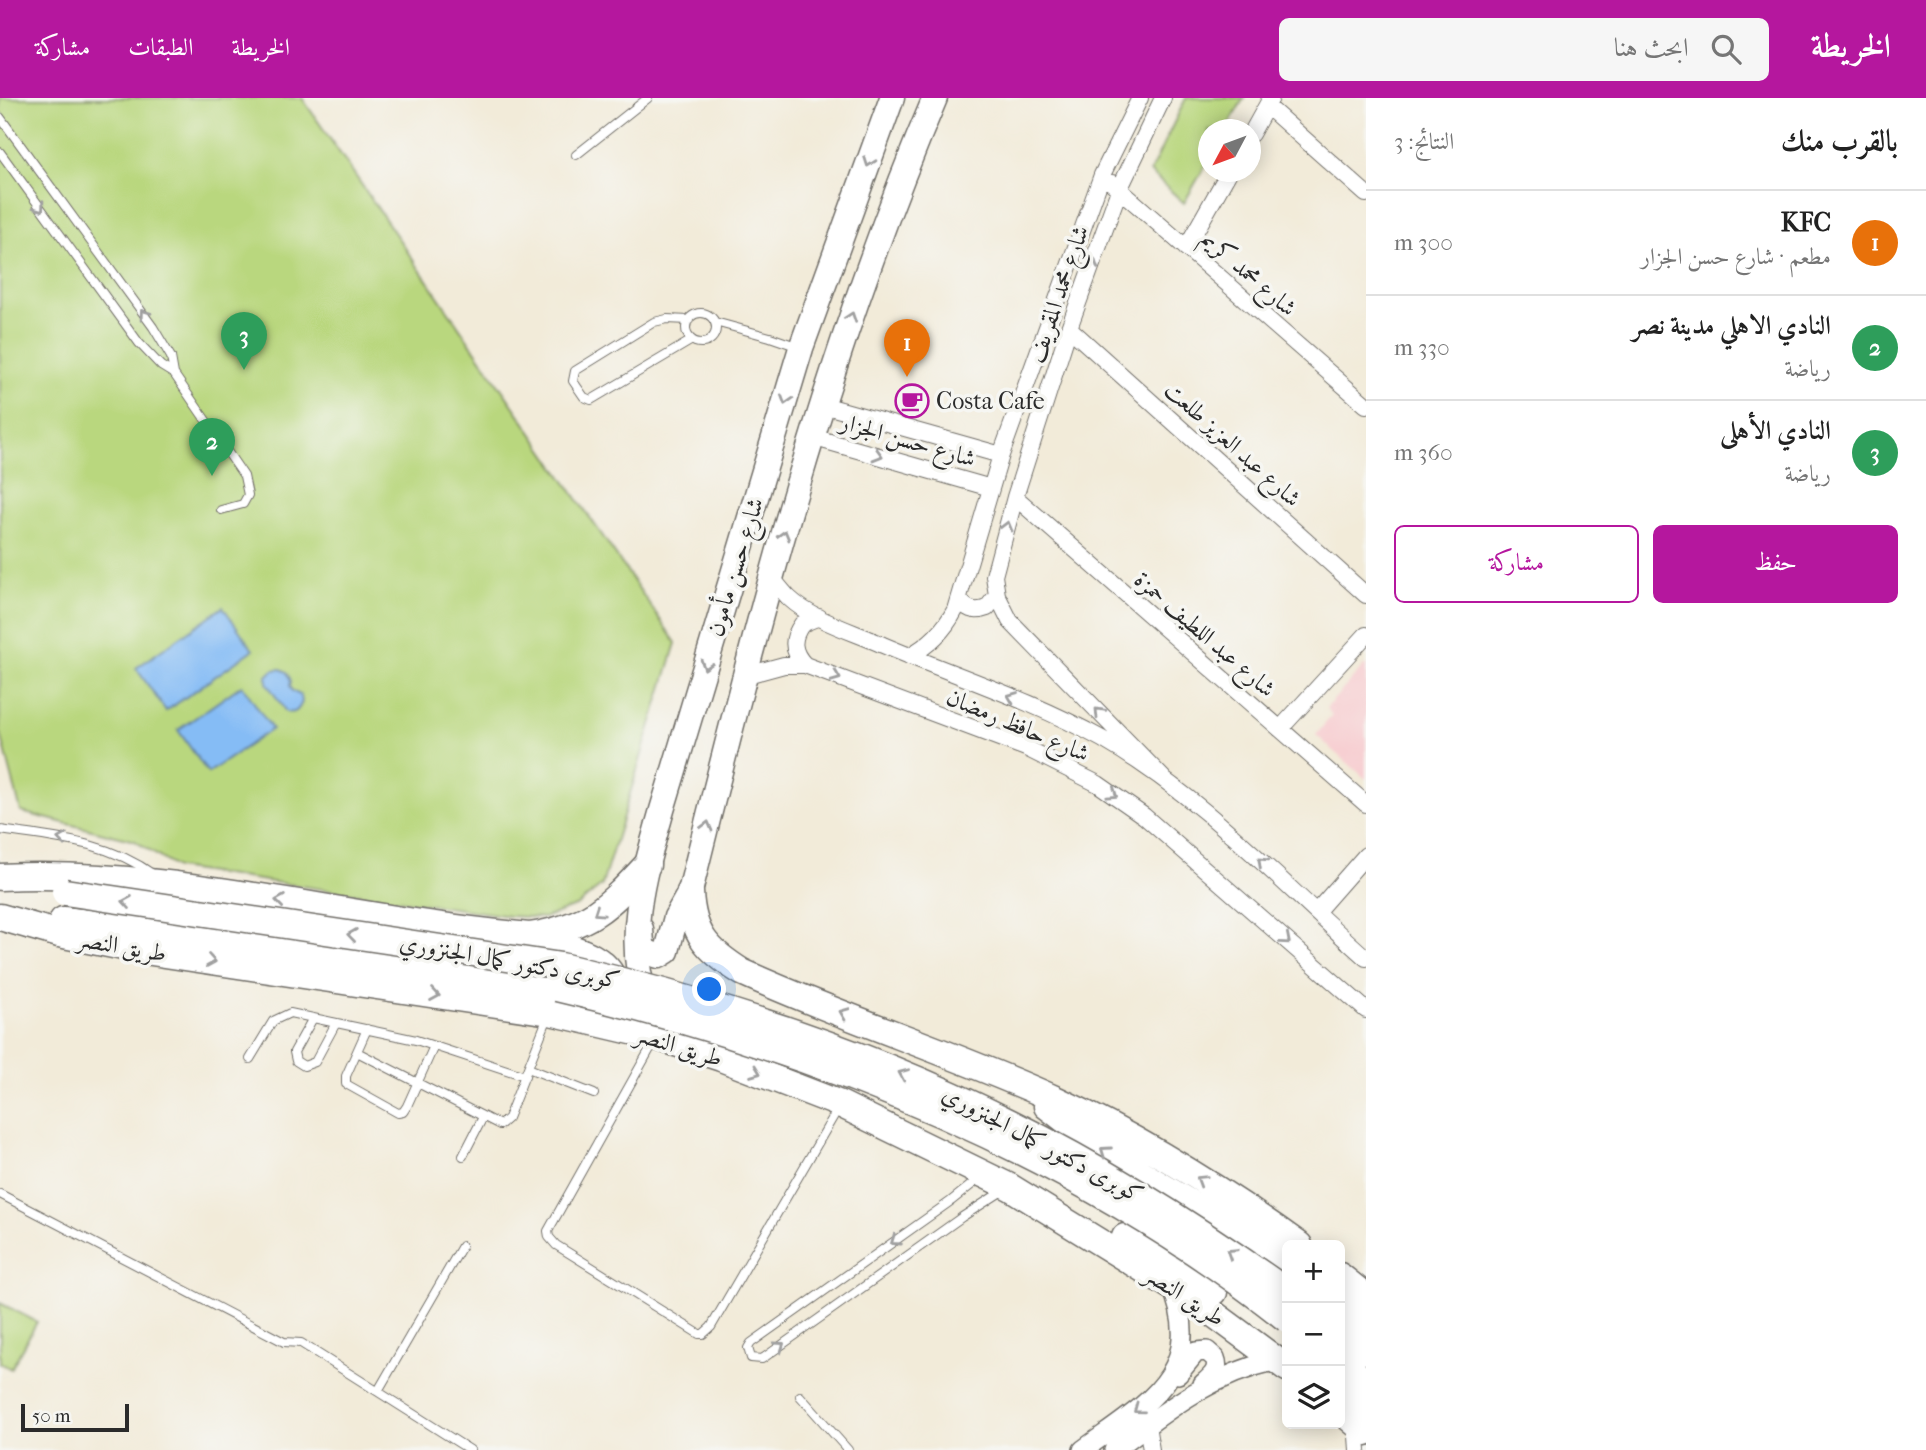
<!DOCTYPE html>
<html lang="ar">
<head>
<meta charset="utf-8">
<style>
  body { margin:0; font-family:"IM FELL French Canon",Amiri,serif; background:#f6f6f6; color:#222; direction:rtl }
  .controls { position:absolute; right:21px; bottom:21px; display:grid; overflow:hidden; border-radius:10px; box-shadow:0 4px 18px #0003 }
  .controls button { width:63px; height:63px; display:grid; place-items:center; padding:0; border:0; border-bottom:2px solid #e0e0e0; background:#fff; color:#222; font:35px sans-serif }
  .compass { position:absolute; left:1198px; top:21px; width:63px; height:63px; border-radius:50%; background:#fff; box-shadow:0 4px 18px #0003; rotate:229deg }
  .scale { position:absolute; left:21px; bottom:18px; width:108px; box-sizing:border-box; padding-left:7px; border:4px solid #2b2b2b; border-top:0; font-size:19px; line-height:24px; white-space:nowrap; color:#2b2b2b; -webkit-text-stroke:5px #f6f6f2; paint-order:stroke }
  .you { position:absolute; left:710px; top:892px; width:24px; height:24px; margin:-18px; border:5px solid #fff; border-radius:50%; background:#1a73e8; box-shadow:0 0 0 10px #1a73e833 }
  .badge { display:grid; place-items:center; width:46px; height:46px; border-radius:50%; background:#b5179e; color:#fff; font-size:23px; font-weight:700 }
  .pin { position:absolute; translate:-50% -58px; filter:drop-shadow(0 2px 4px #0008) }
  .pin::after { content:''; position:absolute; top:37px; width:24px; height:21px; background:inherit; clip-path:polygon(0 0,100% 0,50% 100%) }
  .list { margin:0; padding:0; list-style:none }
  h2 { display:flex; justify-content:space-between; align-items:center; height:91px; margin:0; padding:0 28px; font-size:30px }
  h2 small { font-size:23px; font-weight:400; color:#767676 }
  .list li { display:grid; grid-template-columns:46px 1fr auto; gap:21px; align-items:center; box-sizing:border-box; height:105px; padding:0 28px; border-top:2px solid #e0e0e0 }
  .list b { display:block; font-size:26px; white-space:nowrap }
  .list p { margin:0; font-size:23px; white-space:nowrap; color:#767676 }
  .list em { font-size:23px; font-style:normal; color:#767676 }
  .actions { display:flex; gap:14px; padding:21px 28px }
  .actions a { flex:1; padding:16px 0; border:2px solid #b5179e; border-radius:10px; text-align:center; font-size:24px; color:#b5179e }
  .actions .main { background:#b5179e; color:#fff }
  .icon { flex:none; width:38px; height:38px; fill:none; stroke:currentColor; stroke-width:2; stroke-linecap:round; stroke-linejoin:round }
  .map { position:relative; flex:none; width:1366px; height:1352px; overflow:hidden; direction:ltr }
  header { display:flex; align-items:center; gap:42px; box-sizing:border-box; height:98px; padding:0 35px; background:#b5179e; color:#fff }
  header strong { font-size:33px }
  nav { display:flex; gap:38px; margin-inline-start:auto; font-size:24px }
  .search { width:490px; height:63px; background:#f6f6f6; display:flex; align-items:center; gap:18px; box-sizing:border-box; padding:0 24px; border-radius:10px; color:#767676; font-size:26px }
  main { display:flex }
  aside { flex:1; background:#fff }
  .map>svg:first-child { display:block }
</style>
</head>
<body>
<header>
<strong>الخريطة</strong>
<div class="search"><svg class="icon" aria-label="search" viewBox="0 0 24 24"><circle cx="10" cy="10" r="6"/><path d="M15 15l6 6"/></svg>ابحث هنا</div>
<nav><a>الخريطة</a><a>الطبقات</a><a>مشاركة</a></nav>
</header>
<main>
<aside>
<h2>بالقرب منك<small>النتائج: 3</small></h2>
<ul class="list">
<li><span class="badge" style="background:#e8710a">1</span><div><b>KFC</b><p>مطعم · شارع حسن الجزار</p></div><em>300 m</em></li>
<li><span class="badge" style="background:#2e9e5b">2</span><div><b>النادي الاهلي مدينة نصر</b><p>رياضة</p></div><em>330 m</em></li>
<li><span class="badge" style="background:#2e9e5b">3</span><div><b>النادي الأهلى</b><p>رياضة</p></div><em>360 m</em></li>
</ul>
<div class="actions"><a class="main">حفظ</a><a>مشاركة</a></div>
</aside>
<div class="map">
<svg width="1366" height="1352" viewBox="0 0 1366 1352">
  <rect width="100%" height="100%" fill="#f6f6f2"/>
  <filter id="ink" filterUnits="userSpaceOnUse"><feTurbulence type="fractalNoise" baseFrequency=".0143" numOctaves="2"/><feDisplacementMap in="SourceGraphic" scale="14" xChannelSelector="R" yChannelSelector="G"/><feConvolveMatrix kernelMatrix="1 2 1 2 8 2 1 2 1" color-interpolation-filters="sRGB"/></filter>
  <filter id="wash" filterUnits="userSpaceOnUse"><feTurbulence type="fractalNoise" baseFrequency=".00686" numOctaves="4" result="noise"/><feDisplacementMap in="SourceGraphic" scale="28" xChannelSelector="R" yChannelSelector="G"/><feGaussianBlur stdDeviation="1.57" result="paint"/><feColorMatrix in="noise" values="0 0 0 0 0 0 0 0 0 0 0 0 0 0 0 0 0 1.4 0 .05"/><feComposite in="paint" operator="in"/></filter>
  <g filter="url(#wash)">
    <rect width="100%" height="100%" fill="#f2ebd9"/>
    <!-- built -->
    <path fill="#f7cfd2" d="M1366,566v115l-50,-44 16,-20 -6,-7z"/>
    <!-- green -->
    <path fill="#b9d77e" stroke="#728154" stroke-width="2" d="M0,0h302l374,545 -74,242 -24,20 -34,13 -35,-2 -333,-48 -41,-27 -114,-29 -21,-82z
      M1186,0h58l-18,31 -17,1 -1,31 -24,42 -34,-31z
      M0,1205l37,19 -26,47 -11,-6z"/>
    <!-- water -->
    <path fill="#85bcf5" stroke="#587490" stroke-width="2" d="M223,509l30,43 -87,61 -30,-43z
      M281,571l6,3 4,9 -1,5 2,5 8,4 2,7c-4,9 -7,12 -16,10l-19,-29v-7l6,-6z
      M242,587l30,44 -64,44 -30,-43z"/>
  </g>
  <g filter="url(#ink)">
    <g fill="none" stroke-linecap="round" stroke-linejoin="round">
      <defs>
        <path id="service" d="M0,19l153,210 18,30 3,17
          M0,54l139,191 22,23 13,8 70,102 4,19 -5,9 -22,6
          M576,57l72,-57
          M686 230a15 15 0 1 1 30 0a15 15 0 1 1-30 0Z
          M689,222l-22,-1 -13,3 -79,49 -2,10 11,16 7,3 101,-60
          M715,224l55,15 29,10
          M0,732c55,8 108,11 154,45
          M313,920l-19,34 2,9 8,5 11,-4 21,-39
          M367,931l-21,47v8l52,29 5,-1 4,-6 27,-60
          M655,942l-107,191 1,6 7,8 143,89h4l8,-7 128,-220
          M357,954l143,73 8,-7 40,-101
          M250,961l23,-38 17,-8 126,27 109,36
          M528,970l66,26
          M463,1058l20,-39
          M980,1080l-29,23 -200,142 -3,5 3,10 11,1 200,-142 42,-27
          M0,1096l284,148 17,1 169,107
          M378,1293l84,-145
          M800,1298l48,54"/>
        <path id="minor" d="M1163,0l-44,92 -50,138 -54,169 -21,79 3,19 13,26 153,157
          M1267,8l99,88
          M1251,36l20,-36
          M1112,85l254,222
          M1186,150l43,-76
          M1069,230l297,267
          M823,307l178,50
          M812,339l179,51
          M1015,399l351,307
          M772,480c5,6 11,14 17,20 25,23 63,33 94,47 73,31 149,55 219,94 100,57 178,143 264,219
          M959,500c6,11 15,15 28,10l10,-13
          M909,558c21,-11 35,-25 46,-46l46,-155 101,-280 38,-77
          M805,567c-13,-13 -14,-26 -3,-41l17,-7
          M747,577l37,-10h21l221,83 72,36 46,32 222,194
          M1280,631l86,-94
          M1316,814l50,-57
          M1356,1324l2,28
          M1147,1327l4,25"/>
        <path id="tertiary" d="M1178,1276l18,-22 11,-1 8,7c5,12 -3,18 -12,26
          M1083,1352c61,-45 126,-77 88,-165
          M1114,1352c54,-41 96,-75 163,-90"/>
        <path id="primary" d="M641,831l1,15 4,8 13,4 8,-5 9,-34 14,-25c66,-269 136,-539 245,-794
          M647,904c-24,-62 -2,-132 15,-192l139,-462 91,-250"/>
        <path id="trunk" d="M0,779c177,-9 353,44 529,59 60,-9 78,-28 118,-71
          M690,794c2,42 17,58 52,80 103,47 212,81 315,128 86,40 165,90 242,145
          M0,819l59,17 79,16 412,62 107,25 64,21 119,46 170,83 193,119 84,62
          M63,822l79,9 415,59
          M534,839c28,9 80,16 82,54
          M1047,1008l65,50 101,61 74,49
          M1125,1139l45,25 44,30
          M1340,1178l26,21
          M1340,1206l26,21
          M1340,1233l26,20
          M1340,1263l26,21
          M1340,1289l26,22
          M1340,1312l26,22"/>
      </defs>
      <!-- service casing -->
      <use href="#service" stroke="#716e68" stroke-width="10"/>
      <!-- minor casing -->
      <use href="#minor" stroke="#716e68" stroke-width="18"/>
      <!-- tertiary casing -->
      <use href="#tertiary" stroke="#716e68" stroke-width="22"/>
      <!-- primary casing -->
      <use href="#primary" stroke="#716e68" stroke-width="27"/>
      <!-- trunk casing -->
      <use href="#trunk" stroke="#716e68" stroke-width="29"/>
      <!-- service -->
      <use href="#service" stroke="#fff" stroke-width="8"/>
      <!-- minor -->
      <use href="#minor" stroke="#fff" stroke-width="16"/>
      <!-- tertiary -->
      <use href="#tertiary" stroke="#fff" stroke-width="19"/>
      <!-- primary -->
      <use href="#primary" stroke="#fff" stroke-width="24"/>
      <!-- trunk -->
      <use href="#trunk" stroke="#fff" stroke-width="26"/>
      <defs>
        <path id="trunk-bridge" d="M65,794l496,74c155,36 307,85 450,157 97,48 189,107 276,169
          M557,890c261,60 519,165 730,331"/>
      </defs>
      <!-- trunk-bridge casing -->
      <use href="#trunk-bridge" stroke="#716e68" stroke-width="29" stroke-linecap="butt"/>
      <!-- trunk-bridge -->
      <use href="#trunk-bridge" stroke="#fff" stroke-width="26"/>
    </g>
    <!-- one-way arrows -->
    <defs><path id="oneway-chevron" d="M-2-3.5L2.5 0L-2 3.5" fill="none" stroke-width="1.6" stroke-linecap="round" stroke-linejoin="round" transform="scale(1.75)"/></defs>
    <g stroke="#a0a0a0">
      <use href="#oneway-chevron" transform="translate(869 64) rotate(110)"/>
      <use href="#oneway-chevron" transform="translate(40 109) rotate(54)"/>
      <use href="#oneway-chevron" transform="translate(1093 165) rotate(-70)"/>
      <use href="#oneway-chevron" transform="translate(144 216) rotate(-126)"/>
      <use href="#oneway-chevron" transform="translate(851 219) rotate(-71)"/>
      <use href="#oneway-chevron" transform="translate(786 302) rotate(107)"/>
      <use href="#oneway-chevron" transform="translate(878 357) rotate(16)"/>
      <use href="#oneway-chevron" transform="translate(1007 428) rotate(-75)"/>
      <use href="#oneway-chevron" transform="translate(784 437) rotate(-74)"/>
      <use href="#oneway-chevron" transform="translate(706 567) rotate(107)"/>
      <use href="#oneway-chevron" transform="translate(836 579) rotate(21)"/>
      <use href="#oneway-chevron" transform="translate(1012 599) rotate(-158)"/>
      <use href="#oneway-chevron" transform="translate(1099 614) rotate(-134)"/>
      <use href="#oneway-chevron" transform="translate(1113 696) rotate(34)"/>
      <use href="#oneway-chevron" transform="translate(707 728) rotate(-75)"/>
      <use href="#oneway-chevron" transform="translate(62 741) rotate(-172)"/>
      <use href="#oneway-chevron" transform="translate(1262 764) rotate(-137)"/>
      <use href="#oneway-chevron" transform="translate(280 803) rotate(-172)"/>
      <use href="#oneway-chevron" transform="translate(127 804) rotate(-171)"/>
      <use href="#oneway-chevron" transform="translate(598 814) rotate(146)"/>
      <use href="#oneway-chevron" transform="translate(352 837) rotate(-172)"/>
      <use href="#oneway-chevron" transform="translate(1286 842) rotate(41)"/>
      <use href="#oneway-chevron" transform="translate(211 863) rotate(9)"/>
      <use href="#oneway-chevron" transform="translate(435 897) rotate(9)"/>
      <use href="#oneway-chevron" transform="translate(844 915) rotate(-158)"/>
      <use href="#oneway-chevron" transform="translate(756 974) rotate(21)"/>
      <use href="#oneway-chevron" transform="translate(903 976) rotate(-157)"/>
      <use href="#oneway-chevron" transform="translate(1105 1053) rotate(-145)"/>
      <use href="#oneway-chevron" transform="translate(1201 1082) rotate(-148)"/>
      <use href="#oneway-chevron" transform="translate(895 1143) rotate(145)"/>
      <use href="#oneway-chevron" transform="translate(1231 1155) rotate(-147)"/>
      <use href="#oneway-chevron" transform="translate(780 1248) rotate(-35)"/>
      <use href="#oneway-chevron" transform="translate(1138 1311) rotate(143)"/>
    </g>
  </g>
  <!-- icons -->
  <defs>
    <symbol id="cafe-ring" viewBox="-11 -11 22 22"><circle r="9.5" fill="#f6f6f2" stroke="#b5179e" stroke-width="1.5"/><path d="M-5.5-4.5H6V0H3Q3 3.5 0 3.5H-2.5Q-5.5 3.5-5.5 0ZM3-3.2v2h1.7v-2ZM-6 4.5H4V6H-6Z" fill="#b5179e"/></symbol>
  </defs>
  <g fill-rule="evenodd">
    <use href="#cafe-ring" x="893" y="284" width="38" height="38"/>
  </g>
  <g text-anchor="middle" dominant-baseline="central" stroke-width="7" stroke-linejoin="round" paint-order="stroke">
    <!-- street labels -->
    <g font-size="24" fill="#2b2b2b" stroke="#f6f6f2">
      <text transform="translate(1249 175) rotate(41)">شارع محمد كريم</text>
      <text transform="translate(1058 196) rotate(-71)">شارع محمد المقريف</text>
      <text transform="translate(908 342) rotate(16)">شارع حسن الجزار</text>
      <text transform="translate(1233 346) rotate(42)">شارع عبد العزيز طلعت</text>
      <text transform="translate(735 469) rotate(-73)">شارع حسن مأمون</text>
      <text transform="translate(1205 536) rotate(41)">شارع عبد اللطيف حمزة</text>
      <text transform="translate(1018 627) rotate(23)">شارع حافظ رمضان</text>
      <text transform="translate(122 848) rotate(10)">طريق النصر</text>
      <text transform="translate(510 863) rotate(10)">كوبرى دكتور كمال الجنزوري</text>
      <text transform="translate(679 948) rotate(17)">طريق النصر</text>
      <text transform="translate(1043 1046) rotate(28)">كوبرى دكتور كمال الجنزوري</text>
      <text transform="translate(1185 1198) rotate(33)">طريق النصر</text>
    </g>
    <!-- poi labels -->
    <g font-size="24" fill="#2b2b2b" stroke="#f6f6f2" text-anchor="start">
      <text x="936" y="303">Costa Cafe</text>
    </g>
  </g>
</svg>
<div class="controls">
<button>+</button>
<button>−</button>
<button><svg class="icon" aria-label="layers" viewBox="0 0 24 24"><path d="M12 4l9 5-9 5-9-5zM3 14l9 5 9-5"/></svg></button>
</div>
<svg class="compass" viewBox="-18 -18 36 36"><path d="M0-13l5 13h-10z" fill="#e53935"/><path d="M0 13l5-13h-10z" fill="#767676"/></svg>
<div class="scale">50 m</div>
<div class="you"></div>
<div class="pin badge" style="left:907px;top:279px;background:#e8710a">1</div>
<div class="pin badge" style="left:212px;top:378px;background:#2e9e5b">2</div>
<div class="pin badge" style="left:244px;top:272px;background:#2e9e5b">3</div>
</div>
</main>
</body>
</html>
